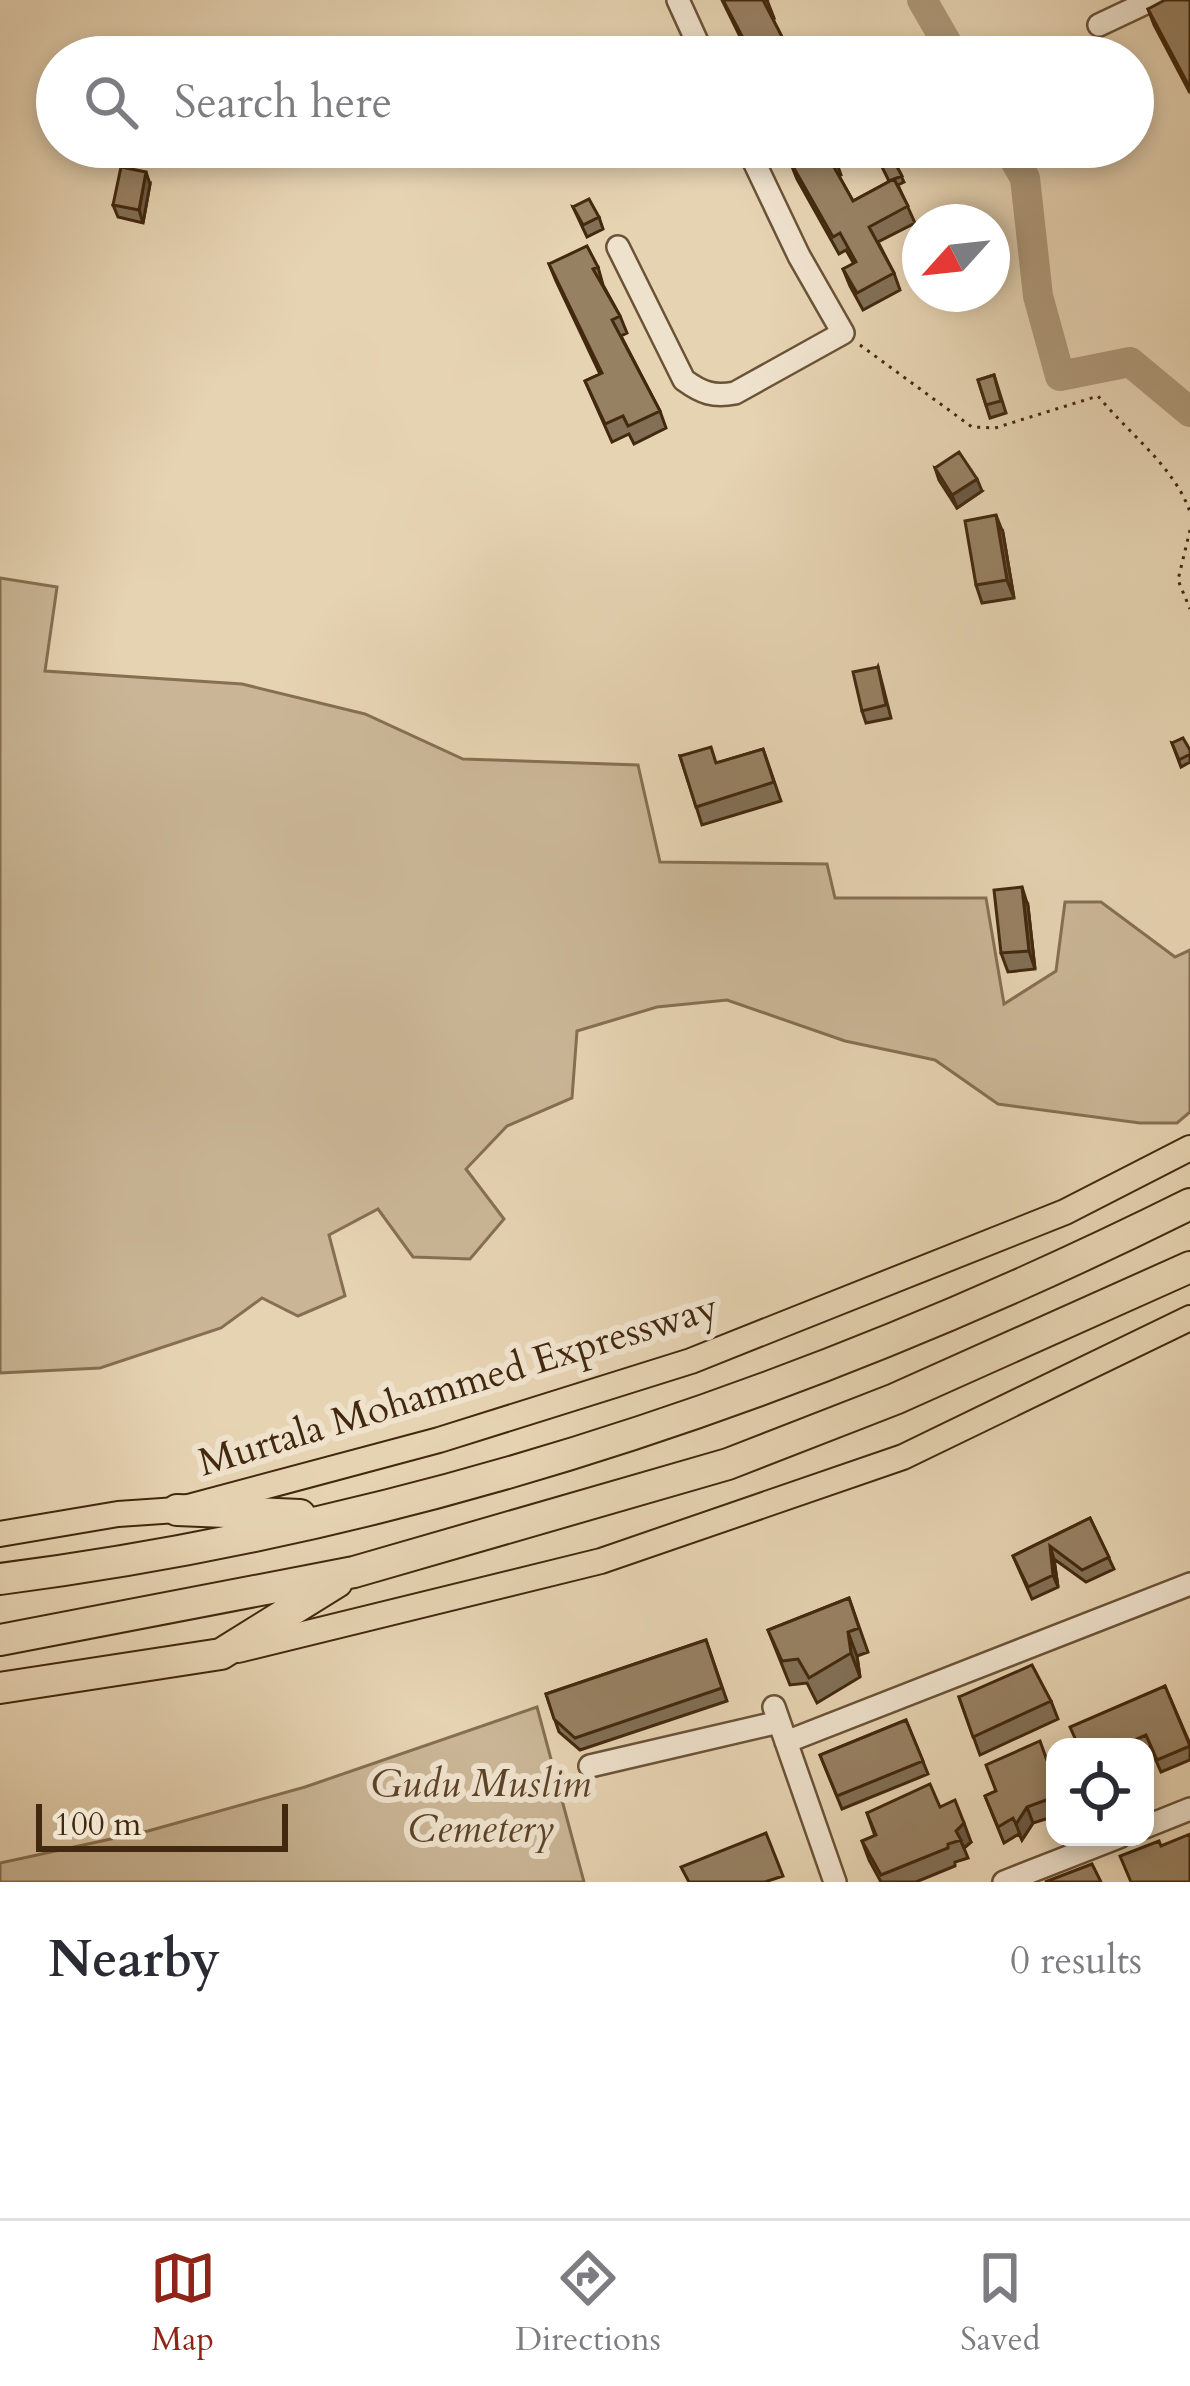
<!DOCTYPE html>
<html lang="en">
<head>
<meta charset="utf-8">
<style>
  body { margin:0; font-family:Cardo,serif; background:#f7f7f7; color:#2b2b33 }
  .controls { position:absolute; right:36px; bottom:36px; display:grid; overflow:hidden; border-radius:24px; box-shadow:0 6px 18px #0003 }
  .controls button { width:108px; height:108px; display:grid; place-items:center; padding:0; border:0; border-bottom:3px solid #e1e1e2; background:#fff; color:#2b2b33; font:60px sans-serif }
  .compass { position:absolute; left:902px; top:204px; width:108px; height:108px; border-radius:50%; background:#fff; box-shadow:0 6px 18px #0003; rotate:243deg }
  .scale { position:absolute; left:36px; bottom:30px; width:252px; box-sizing:border-box; padding-left:12px; border:6px solid #42280e; border-top:0; font-size:33px; line-height:42px; white-space:nowrap; color:#42280e; -webkit-text-stroke:9px #efe2cd; paint-order:stroke }
  .list { margin:0; padding:0; list-style:none }
  h2 { display:flex; justify-content:space-between; align-items:center; height:156px; margin:0; padding:0 48px; font-size:51px }
  h2 small { font-size:39px; font-weight:400; color:#7c7c81 }
  .icon { flex:none; width:66px; height:66px; fill:none; stroke:currentColor; stroke-width:2; stroke-linecap:round; stroke-linejoin:round }
  .map { position:relative; flex:none; width:1190px; height:1882px; overflow:hidden }
  .search { position:absolute; background:#fff; box-shadow:0 6px 18px #0003; left:36px; right:36px; top:36px; height:132px; display:flex; align-items:center; gap:30px; box-sizing:border-box; padding:0 42px; border-radius:66px; color:#7c7c81; font-size:45px }
  .sheet { height:336px; background:#fff }
  nav { display:flex; justify-content:space-around; align-items:center; box-sizing:border-box; height:168px; border-top:3px solid #e1e1e2; background:#fff; font-size:33px; color:#7c7c81 }
  nav a { display:grid; justify-items:center; gap:6px }
  nav .on { color:#8f2418 }
  .map>svg:first-child { display:block }
</style>
</head>
<body>
<div class="map">
<svg width="1190" height="1882" viewBox="0 0 1190 1882">
  <rect width="100%" height="100%" fill="#e6d3b2"/>
  <filter id="stains"><feTurbulence type="fractalNoise" baseFrequency=".00167" numOctaves="4"/><feColorMatrix values="0 0 0 0 .2 0 0 0 0 .09 0 0 0 0 .02 0 0 0 .5 -.17"/></filter>
  <radialGradient id="worn" r=".72"><stop offset=".6" stop-color="#630" stop-opacity="0"/><stop offset="1" stop-color="#630" stop-opacity=".3"/></radialGradient>
  <!-- green -->
  <path fill="#cab696" stroke="#866f52" stroke-width="3" d="M0,578l57,9 -12,84 197,13 123,30 98,45 175,6 22,97 167,2 8,34h151l18,106 52,-33 9,-69h36l74,55 15,-7v162l-13,11h-37l-142,-19 -63,-44 -90,-19 -118,-41 -70,7 -80,24 -5,67 -65,28 -41,43 38,50 -34,40 -57,-2 -35,-48 -49,26 16,61 -47,20 -36,-18 -41,30 -121,40 -100,5z
    M537,1707l47,175h-584v-19l148,-32 157,-44z"/>
  <g fill="none" stroke-linecap="round" stroke-linejoin="round">
    <!-- river -->
    <path stroke="#ae997a" stroke-width="30" d="M922,0l33,57
      M1007,147l18,31 13,118 22,80 70,-14 60,50"/>
    <defs>
      <path id="minor" d="M678,0l26,57
        M1099,25l53,-25
        M618,247l66,133c18,13 29,17 51,13l108,-60 -44,-77 -52,-109
        M774,1707l61,175
        M786,1742l404,-158
        M590,1766l189,-44
        M1145,1827l45,-18
        M1004,1882l115,-45"/>
      <path id="major" d="M0,1534l118,-20 59,-4 262,-70 252,-79 374,-149 125,-64
        M238,1650l363,-89 302,-104 287,-139"/>
      <path id="highway" d="M177,1510l123,5
        M0,1579c415,-53 816,-189 1190,-375
        M0,1640l354,-68 374,-108 167,-65 295,-132
        M0,1688l221,-34 116,-72"/>
    </defs>
    <!-- minor casing -->
    <use href="#minor" stroke="#6b5337" stroke-width="26"/>
    <!-- major casing -->
    <use href="#major" stroke="#42280e" stroke-width="28"/>
    <!-- highway casing -->
    <use href="#highway" stroke="#42280e" stroke-width="34"/>
    <!-- path -->
    <path stroke="#42280e" stroke-width="3" stroke-dasharray="3 6" stroke-linecap="butt" d="M860,345l112,82 23,1 103,-32c30,37 76,70 92,116
      M1190,530l-12,50 12,29"/>
    <!-- minor -->
    <use href="#minor" stroke="#efe2cd" stroke-width="21"/>
    <!-- major -->
    <use href="#major" stroke="#e6d3b2" stroke-width="24"/>
    <!-- highway -->
    <use href="#highway" stroke="#e6d3b2" stroke-width="30"/>
  </g>
  <!-- wall -->
  <path fill="#826f55" stroke="#42280e" stroke-width="3" d="M722,0h45l7,18h-2l20,39h-42z
    M1190,0v93l-36,-68 -6,-16z
    M784,147l35,3 16,8 6,17 -2,1 14,25 35,-19 6,-21 10,21 -6,3 17,38 -37,19 16,31 6,17 -37,20 -13,-24 -7,-17 11,-5 -8,-14 -7,4 -42,-75z
    M150,184l-7,39 -25,-6 -5,-12z
    M573,207l26,10 4,12 -16,8z
    M549,264l49,3 5,18 17,31 7,17 -6,3 39,75 6,17 -32,16 -5,-10 -17,8 -27,-61 15,-7 -44,-93z
    M994,375l12,38 -16,5 -12,-38z
    M935,468l47,23 -25,17 -18,-28z
    M1003,533l11,65 -32,5 -6,-18z
    M878,667l13,51 -25,5 -4,-12z
    M1172,743l18,7v12l-9,5z
    M763,749l18,52 -79,24 -22,-69 37,7z
    M1028,906l7,63 -27,3 -7,-19z
    M1090,1518l24,51 -28,13 -32,-23 4,28 -26,12 -19,-43z
    M849,1598l19,54 -11,4 3,21 -43,26 -10,-20 -17,2 -22,-55z
    M706,1640l21,61 -147,49 -21,-18 -13,-38z
    M1165,1686l25,58v16l-29,12 -11,-25 -5,2v-2h-67z
    M959,1697l92,4 7,18 -78,36z
    M906,1720l22,54 -86,35 -22,-54z
    M1055,1763v57l-3,-3 -19,6 -11,17 -3,-6 -15,9 -19,-47z
    M940,1807l31,35 -7,6 4,10 -13,4v4l-39,16h-35l-12,-22 -7,-19 13,-5 -8,-23z"/>
  <!-- shaded-wall -->
  <path fill="#6a5a45" stroke="#42280e" stroke-width="3" d="M146,172l4,12 -7,39 -4,-13z
    M977,479l5,12 -25,17 -5,-13z
    M996,515l7,18 11,65 -7,-18z
    M1022,887l6,19 7,63 -6,-18z
    M1050,1546l4,13 4,28 -5,-12z
    M848,1632l9,24 3,21 -9,-24z
    M1027,1807l6,16 -11,17 -6,-16z
    M964,1823l7,19 -7,6 -8,-17z"/>
  <!-- building -->
  <path fill="#978163" stroke="#42280e" stroke-width="3" d="M723,0h44l-3,2 28,54 -39,1z
    M1165,0h25v88l-42,-79z
    M785,147h33l1,3 10,-3 6,11 -5,2 23,41 41,-22 14,27 -39,21 25,46 -37,20 -14,-24 13,-7 -16,-29 -7,4 -42,-74z
    M894,161l8,15 -13,5 -7,-14z
    M121,167l25,5 -7,38 -26,-5z
    M589,199l10,18 -16,8 -10,-18z
    M587,246l11,21 -5,2 27,47 -8,4 48,91 -32,15 -5,-10 -18,8 -20,-43 17,-8 -53,-109z
    M994,375l7,26 -15,4 -8,-25z
    M959,452l18,27 -25,16 -17,-27z
    M996,515l11,65 -31,5 -11,-64z
    M878,667l8,38 -24,6 -9,-39z
    M1183,738l7,12v4l-11,6 -7,-17z
    M711,747l5,16 47,-14 11,33 -78,25 -16,-51z
    M1022,887l7,64 -28,2 -7,-63z
    M1090,1518l19,39 -27,13 -32,-24 3,29 -25,12 -15,-31z
    M849,1598l10,30 -11,4 3,21 -42,25 -11,-19 -16,2 -14,-31z
    M706,1640l16,48 -147,50 -21,-19 -8,-25z
    M1032,1665l19,36 -78,36 -14,-40z
    M1165,1686l25,60 -33,14 -11,-25 -28,12h-39l-9,-20z
    M906,1720l17,41 -86,35 -17,-41z
    M1040,1741l9,25 6,-3v43l-2,1 -7,-7 -19,7 -11,17 -3,-6 -15,9 -13,-31 11,-5 -10,-26z
    M930,1784l10,23 15,-7 9,23 -8,8 5,9 -13,4v4l-67,27 -19,-34 14,-6 -9,-22z
    M766,1833l17,43 -18,6h-76l-8,-15z
    M1190,1834v48h-59l-11,-26 39,-15 2,5z
    M1092,1864l9,18h-56z"/>
  <g text-anchor="middle" dominant-baseline="central" stroke-width="12" stroke-linejoin="round" paint-order="stroke">
    <!-- street labels -->
    <g font-size="39" fill="#42280e" stroke="#efe2cd">
      <text transform="translate(458 1385) rotate(-17)">Murtala Mohammed Expressway</text>
    </g>
    <!-- park labels -->
    <g font-size="39" font-style="italic" fill="#5d4429" stroke="#efe2cd">
      <text x="481" y="1783">Gudu Muslim<tspan x="481" dy="45">Cemetery</tspan></text>
    </g>
  </g>
  <rect width="100%" height="100%" filter="url(#stains)"/>
  <rect width="100%" height="100%" fill="url(#worn)"/>
</svg>
<div class="controls">
<button><svg class="icon" aria-label="locate" viewBox="0 0 24 24"><circle cx="12" cy="12" r="6"/><path d="M12 2v4M12 18v4M2 12h4M18 12h4"/></svg></button>
</div>
<svg class="compass" viewBox="-18 -18 36 36"><path d="M0-13l5 13h-10z" fill="#e53935"/><path d="M0 13l5-13h-10z" fill="#7c7c81"/></svg>
<div class="scale">100 m</div>
<div class="search"><svg class="icon" aria-label="search" viewBox="0 0 24 24"><circle cx="10" cy="10" r="6"/><path d="M15 15l6 6"/></svg>Search here</div>
</div>
<section class="sheet">
<h2>Nearby<small>0 results</small></h2>
<ul class="list">
</ul>
</section>
<nav>
<a class="on"><svg class="icon" aria-label="map" viewBox="0 0 24 24"><path d="M3 6l6-2 6 2 6-2v14l-6 2-6-2-6 2zM9 4v14M15 6v14"/></svg>Map</a>
<a><svg class="icon" aria-label="directions" viewBox="0 0 24 24"><path d="M12 3l9 9-9 9-9-9zM9 14v-3h6M13 9l2 2-2 2"/></svg>Directions</a>
<a><svg class="icon" aria-label="saved" viewBox="0 0 24 24"><path d="M7 4h10v16l-5-4-5 4z"/></svg>Saved</a>
</nav>
</body>
</html>
